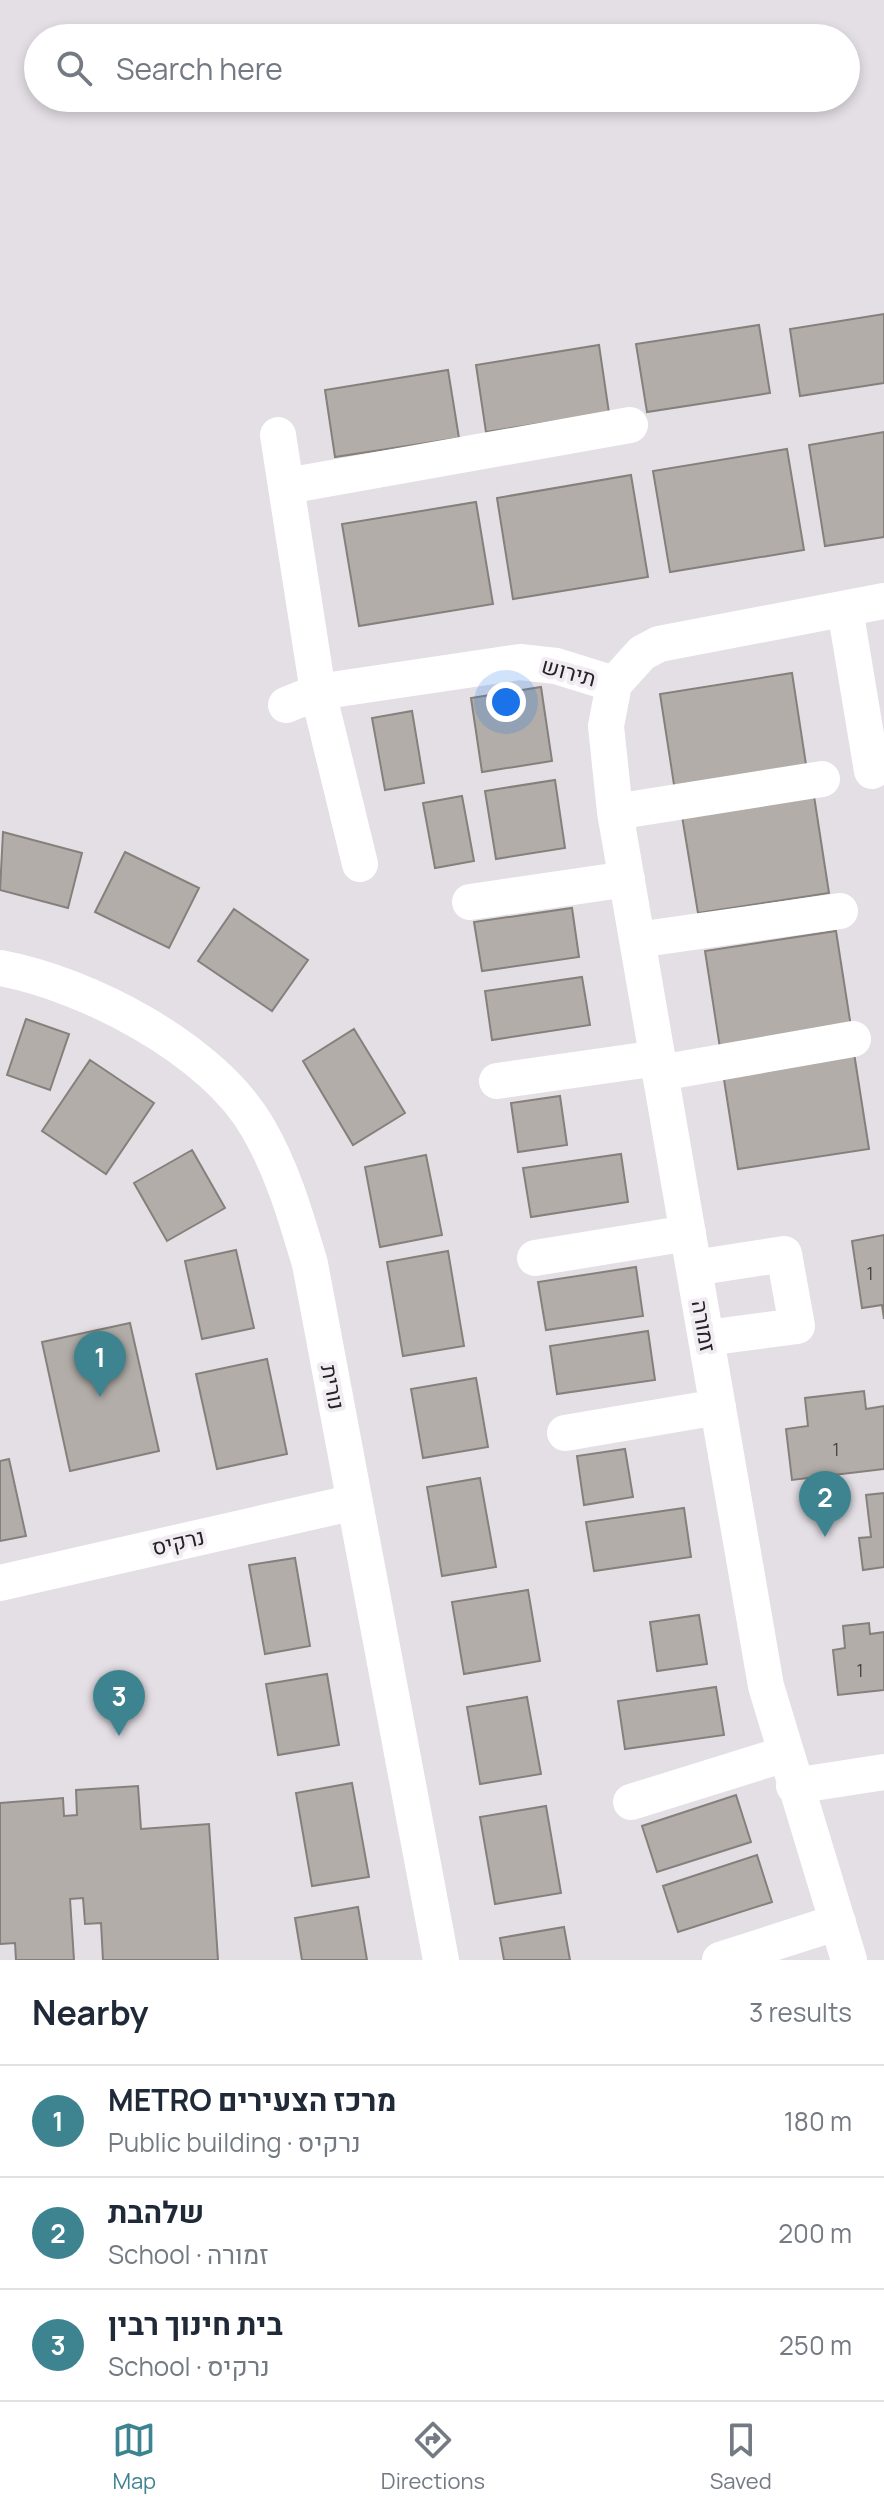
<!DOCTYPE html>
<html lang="en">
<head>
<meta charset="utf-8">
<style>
  body { margin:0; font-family:Manrope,Heebo,sans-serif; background:#f6f6f7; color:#1f2937 }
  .you { position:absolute; left:506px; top:702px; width:28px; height:28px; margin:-20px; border:6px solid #fff; border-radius:50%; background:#1a73e8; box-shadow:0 0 0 12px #1a73e833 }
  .badge { display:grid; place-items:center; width:52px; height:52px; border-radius:50%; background:#3e8490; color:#fff; font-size:26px; font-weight:700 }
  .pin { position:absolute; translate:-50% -66px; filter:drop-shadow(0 2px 4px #0008) }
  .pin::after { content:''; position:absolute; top:42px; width:28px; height:24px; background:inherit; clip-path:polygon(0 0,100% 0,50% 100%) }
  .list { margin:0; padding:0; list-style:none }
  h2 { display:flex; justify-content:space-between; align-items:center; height:104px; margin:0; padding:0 32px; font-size:34px }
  h2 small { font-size:26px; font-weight:400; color:#747a83 }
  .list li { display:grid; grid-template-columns:52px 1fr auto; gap:24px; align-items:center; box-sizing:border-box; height:112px; padding:0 32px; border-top:2px solid #e0e1e3 }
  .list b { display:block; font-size:30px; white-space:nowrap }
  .list p { margin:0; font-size:26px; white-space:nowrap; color:#747a83 }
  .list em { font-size:26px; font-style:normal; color:#747a83 }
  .icon { flex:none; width:44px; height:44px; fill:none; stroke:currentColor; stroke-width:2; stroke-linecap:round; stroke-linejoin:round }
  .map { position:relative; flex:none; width:884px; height:1960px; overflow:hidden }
  .search { position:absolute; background:#fff; box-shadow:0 4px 12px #0003; left:24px; right:24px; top:24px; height:88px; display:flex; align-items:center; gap:20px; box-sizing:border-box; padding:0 28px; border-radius:44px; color:#747a83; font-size:30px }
  .sheet { height:440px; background:#fff }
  nav { display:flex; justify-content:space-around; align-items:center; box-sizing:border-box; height:112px; border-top:2px solid #e0e1e3; background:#fff; font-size:22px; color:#747a83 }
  nav a { display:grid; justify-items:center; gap:4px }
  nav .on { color:#3e8490 }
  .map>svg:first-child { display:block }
</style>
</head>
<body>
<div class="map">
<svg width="884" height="1960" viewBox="0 0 884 1960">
  <rect width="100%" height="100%" fill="#e3dfe5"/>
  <!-- building -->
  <path fill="#b2ada8" stroke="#85807c" stroke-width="2" d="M884,314v69l-84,13 -10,-67z
    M759,325l11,68 -123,19 -11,-68z
    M599,345l10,68 -123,19 -10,-67z
    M448,370l11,68 -124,19 -10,-67z
    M884,432v105l-59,9 -16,-101z
    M787,449l17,101 -134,22 -17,-101z
    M631,475l17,102 -135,22 -16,-101z
    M476,502l17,102 -134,22 -17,-102z
    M792,673l15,98 -132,20 -15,-97z
    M541,687l11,74 -70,11 -11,-74z
    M412,711l12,72 -39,7 -13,-72z
    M555,780l10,68 -69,11 -11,-68z
    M462,796l12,65 -39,7 -12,-65z
    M814,796l15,97 -131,20 -16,-97z
    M3,832l79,21 -14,55 -68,-18z
    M125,852l74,36 -30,60 -74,-36z
    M572,908l7,49 -97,14 -8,-49z
    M234,909l74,51 -36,51 -74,-50z
    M836,931l15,96 -131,21 -15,-97z
    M582,977l8,48 -98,15 -7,-49z
    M26,1019l43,15 -19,56 -43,-15z
    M354,1029l51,84 -52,32 -50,-84z
    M854,1053l15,96 -131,20 -15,-96z
    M90,1060l64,43 -48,71 -64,-43z
    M560,1096l7,49 -49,7 -7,-49z
    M192,1150l33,58 -58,33 -33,-58z
    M621,1154l7,48 -97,15 -8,-49z
    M426,1155l16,80 -62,12 -15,-80z
    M884,1235v84l-2,-14 -20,3 -10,-67z
    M236,1250l18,78 -52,11 -17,-78z
    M448,1251l16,95 -61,10 -16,-94z
    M636,1267l7,49 -97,14 -8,-48z
    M130,1323l29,128 -89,20 -28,-129z
    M648,1331l7,49 -98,14 -7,-48z
    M267,1359l20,95 -70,15 -21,-95z
    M476,1378l12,69 -65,11 -12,-69z
    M864,1391l2,18 18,-3v63l-92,11 -6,-51 22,-3 -3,-28z
    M625,1449l8,48 -49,8 -7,-49z
    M9,1459l17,77 -26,5v-80z
    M480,1478l16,89 -54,9 -15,-89z
    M884,1493v74l-21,3 -4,-32 12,-1 -5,-42z
    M684,1508l7,49 -97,14 -8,-49z
    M295,1558l15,88 -45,8 -16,-89z
    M528,1590l12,71 -76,13 -12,-72z
    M699,1615l8,49 -50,7 -7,-49z
    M869,1623l1,11 14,-2v58l-46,5 -5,-45 12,-2 -2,-22z
    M327,1674l12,71 -61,10 -12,-71z
    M716,1687l8,48 -99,14 -7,-48z
    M527,1697l14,77 -61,10 -13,-77z
    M352,1783l17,94 -57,9 -16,-93z
    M138,1786l3,43 68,-5 9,136h-115l-2,-37 -16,1 -2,-26 -13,1 4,61h-58l-1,-17 -15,1v-141l63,-5 1,18 13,-1 -1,-25z
    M736,1795l15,47 -94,30 -15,-46z
    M546,1806l15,87 -66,11 -15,-87z
    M757,1855l15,47 -94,30 -15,-46z
    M358,1907l9,53h-65l-7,-42z
    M564,1927l6,33h-66l-4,-22z"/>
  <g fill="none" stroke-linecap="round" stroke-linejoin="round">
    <!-- minor -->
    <path stroke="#fff" stroke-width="36" d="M278,435l40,257 42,172
      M287,486l343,-61
      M845,609l27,162
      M614,684l-8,42 9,86 151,874 83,274
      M286,705l32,-13 202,-30 36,4 58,18 28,-31 17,-9 225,-43
      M615,812l207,-33
      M470,902l157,-23
      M637,940l203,-29
      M0,968c87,16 213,81 258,160 25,43 38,89 52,136l131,696
      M660,1073l193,-34
      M497,1081l161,-23
      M535,1258l153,-25
      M694,1268l90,-14 13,72 -91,12
      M565,1433l153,-26
      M0,1583l355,-81
      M794,1786l90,-14
      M631,1802l154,-48
      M720,1960l118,-38"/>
  </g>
  <g text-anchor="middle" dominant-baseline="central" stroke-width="8" stroke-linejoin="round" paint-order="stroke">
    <!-- number labels -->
    <g font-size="18" fill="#484646">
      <text x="870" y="1273">1</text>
      <text x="836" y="1449">1</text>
      <text x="860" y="1670">1</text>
    </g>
    <!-- street labels -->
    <g font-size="22" fill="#252325" stroke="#f0ecf2">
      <text transform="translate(569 672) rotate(15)">תירוש</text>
      <text transform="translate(704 1326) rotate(80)">זמורה</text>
      <text transform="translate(333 1387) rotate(79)">נורית</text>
      <text transform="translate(178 1542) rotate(-13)">נרקיס</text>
    </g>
  </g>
</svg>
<div class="you"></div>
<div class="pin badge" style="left:100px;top:1397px">1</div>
<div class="pin badge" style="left:825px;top:1537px">2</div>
<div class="pin badge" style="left:119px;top:1736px">3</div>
<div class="search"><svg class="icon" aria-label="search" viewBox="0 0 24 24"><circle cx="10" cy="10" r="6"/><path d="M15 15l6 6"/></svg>Search here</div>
</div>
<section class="sheet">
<h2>Nearby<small>3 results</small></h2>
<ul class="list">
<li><span class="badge">1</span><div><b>METRO מרכז הצעירים</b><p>Public building · נרקיס</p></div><em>180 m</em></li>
<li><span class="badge">2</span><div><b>שלהבת</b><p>School · זמורה</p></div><em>200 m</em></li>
<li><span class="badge">3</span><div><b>בית חינוך רבין</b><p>School · נרקיס</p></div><em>250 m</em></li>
</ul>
</section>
<nav>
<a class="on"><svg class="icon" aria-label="map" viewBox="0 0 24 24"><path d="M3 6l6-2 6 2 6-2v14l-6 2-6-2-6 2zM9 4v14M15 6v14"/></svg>Map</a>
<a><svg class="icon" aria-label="directions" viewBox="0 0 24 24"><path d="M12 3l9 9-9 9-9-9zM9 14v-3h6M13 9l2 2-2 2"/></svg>Directions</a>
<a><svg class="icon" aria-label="saved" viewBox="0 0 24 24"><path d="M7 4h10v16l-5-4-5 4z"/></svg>Saved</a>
</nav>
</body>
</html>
